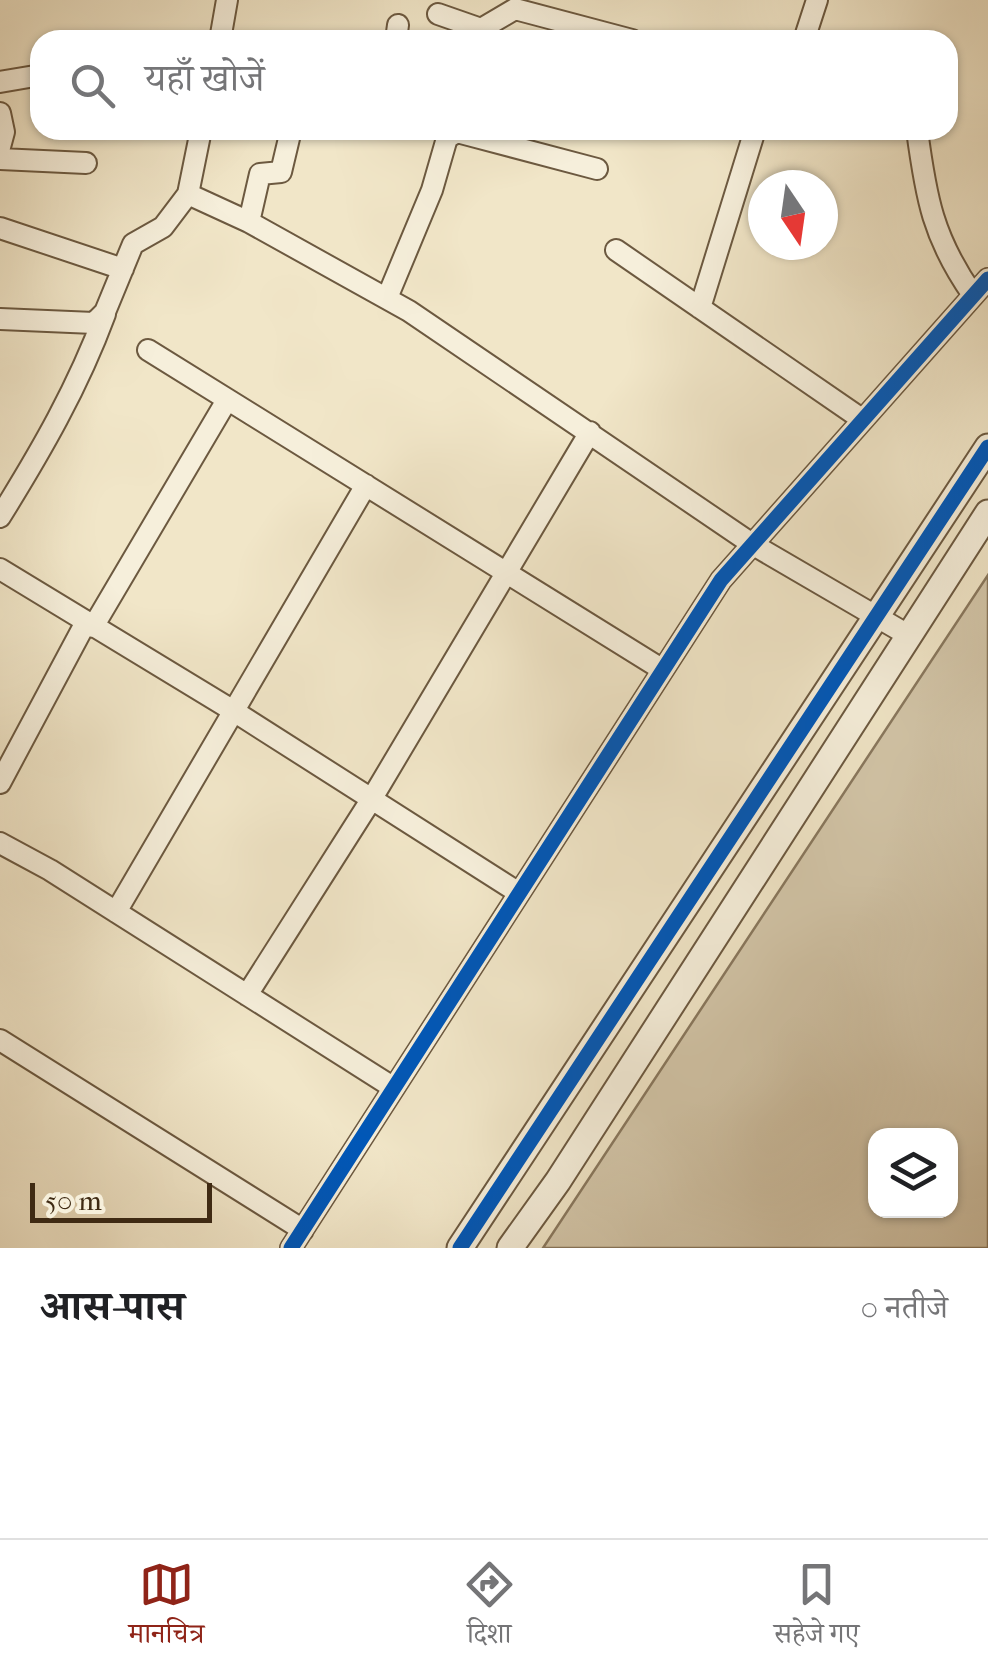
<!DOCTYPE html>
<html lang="hi">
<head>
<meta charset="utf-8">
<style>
  body { margin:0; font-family:"IM FELL French Canon","Noto Serif Devanagari",serif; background:#f2f2f2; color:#202124 }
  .controls { position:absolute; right:30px; bottom:30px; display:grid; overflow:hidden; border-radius:20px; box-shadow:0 2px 8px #0004 }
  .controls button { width:90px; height:90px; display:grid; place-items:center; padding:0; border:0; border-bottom:2px solid #e0e0e0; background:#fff; color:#202124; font:50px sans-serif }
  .compass { position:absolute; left:748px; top:170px; width:90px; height:90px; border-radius:50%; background:#fff; box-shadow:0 2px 8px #0004; rotate:167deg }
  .scale { position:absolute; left:30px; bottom:25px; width:182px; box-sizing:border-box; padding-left:10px; border:5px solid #3f2a13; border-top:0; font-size:28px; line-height:35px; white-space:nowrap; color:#3f2a13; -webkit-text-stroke:8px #f6efdb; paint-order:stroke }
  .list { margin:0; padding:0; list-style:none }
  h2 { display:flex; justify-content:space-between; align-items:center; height:130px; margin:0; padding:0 40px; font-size:42px }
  h2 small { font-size:32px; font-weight:400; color:#757577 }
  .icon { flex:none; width:55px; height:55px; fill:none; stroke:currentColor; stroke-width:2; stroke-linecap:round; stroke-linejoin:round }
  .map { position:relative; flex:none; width:988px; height:1248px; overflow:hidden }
  .search { position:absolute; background:#fff; box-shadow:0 2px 8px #0004; left:30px; right:30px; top:30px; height:110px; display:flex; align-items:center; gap:25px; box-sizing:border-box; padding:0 35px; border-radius:30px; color:#757577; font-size:38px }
  .sheet { height:290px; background:#fff }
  nav { display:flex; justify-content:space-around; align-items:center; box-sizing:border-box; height:140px; border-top:2px solid #e0e0e0; background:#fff; font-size:28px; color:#757577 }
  nav a { display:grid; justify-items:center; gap:5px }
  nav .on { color:#8f2418 }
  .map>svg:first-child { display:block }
</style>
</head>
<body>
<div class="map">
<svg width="988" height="1248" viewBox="0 0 988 1248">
  <rect width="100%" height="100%" fill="#f1e6c8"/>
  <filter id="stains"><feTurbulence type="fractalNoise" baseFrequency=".002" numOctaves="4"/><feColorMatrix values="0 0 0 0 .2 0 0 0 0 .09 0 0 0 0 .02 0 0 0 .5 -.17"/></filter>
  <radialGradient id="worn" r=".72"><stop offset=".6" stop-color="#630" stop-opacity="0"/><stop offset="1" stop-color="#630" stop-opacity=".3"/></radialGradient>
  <!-- green -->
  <path fill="#d3c6a9" stroke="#89785e" stroke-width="2.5" fill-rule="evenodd" d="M988,575v673h-445zM876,1136h74v74h-74z"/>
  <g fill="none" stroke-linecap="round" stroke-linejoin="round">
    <defs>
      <path id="minor" d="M438,14l43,15 -2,9
        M481,29l34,-20 117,31
        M220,40l7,-40
        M396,40l2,-15
        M804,40l13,-40
        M0,82l35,-6
        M0,113l4,19 -4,15
        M201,130l-13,64 61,28
        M291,130l-10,42 -21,2 -11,48 160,89 343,233 156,91
        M917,130c9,68 16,108 56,165
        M0,159l86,4
        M0,228l123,41
        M616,250l247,170
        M387,298l45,-108 15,-52 10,-6 140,37
        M700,308l55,-178
        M0,319l94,4 11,-11 28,-68 30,-17 25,-33
        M148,350l515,320
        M0,517c41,-66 78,-130 105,-203
        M0,569l232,141 287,183
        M93,627l134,-227
        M0,783l86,-161
        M0,843l50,27 344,218
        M116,912l250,-427
        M247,995l124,-195 219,-368
        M0,1040l303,190
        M291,1248l430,-668 267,-301"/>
      <path id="tertiary" d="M460,1248l528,-801
        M510,1248l48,-67 430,-668"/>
    </defs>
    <!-- minor casing -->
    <use href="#minor" stroke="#6c5940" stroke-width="24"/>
    <!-- tertiary casing -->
    <use href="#tertiary" stroke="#6c5940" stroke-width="29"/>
    <!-- minor -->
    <use href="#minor" stroke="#f6efdb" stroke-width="20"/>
    <!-- tertiary -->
    <use href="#tertiary" stroke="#f6efdb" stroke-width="25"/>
    <defs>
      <path id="cycleway" d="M291,1248l430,-668 267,-301
        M460,1248l528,-801"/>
    </defs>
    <!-- cycleway casing -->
    <use href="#cycleway" stroke="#f6efdb" stroke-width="21"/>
    <!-- cycleway -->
    <use href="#cycleway" stroke="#0057b8" stroke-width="15"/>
  </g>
  <rect width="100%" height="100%" filter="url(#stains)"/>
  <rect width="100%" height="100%" fill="url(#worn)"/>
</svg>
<div class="controls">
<button><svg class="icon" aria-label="layers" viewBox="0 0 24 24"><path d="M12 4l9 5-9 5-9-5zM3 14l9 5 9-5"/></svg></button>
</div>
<svg class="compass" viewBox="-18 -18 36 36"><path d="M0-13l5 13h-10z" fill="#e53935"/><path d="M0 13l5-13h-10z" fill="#757577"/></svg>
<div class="scale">50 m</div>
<div class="search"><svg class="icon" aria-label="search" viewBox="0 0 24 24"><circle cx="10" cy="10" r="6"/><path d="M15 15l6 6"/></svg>यहाँ खोजें</div>
</div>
<section class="sheet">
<h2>आस-पास<small>0 नतीजे</small></h2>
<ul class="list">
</ul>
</section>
<nav>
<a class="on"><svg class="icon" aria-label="map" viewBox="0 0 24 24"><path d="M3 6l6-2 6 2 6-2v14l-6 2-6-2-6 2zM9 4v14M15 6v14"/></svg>मानचित्र</a>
<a><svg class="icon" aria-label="directions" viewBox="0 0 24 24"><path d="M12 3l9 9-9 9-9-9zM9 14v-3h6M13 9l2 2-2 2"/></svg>दिशा</a>
<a><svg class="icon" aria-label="saved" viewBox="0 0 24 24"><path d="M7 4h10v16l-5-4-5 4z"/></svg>सहेजे गए</a>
</nav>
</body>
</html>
